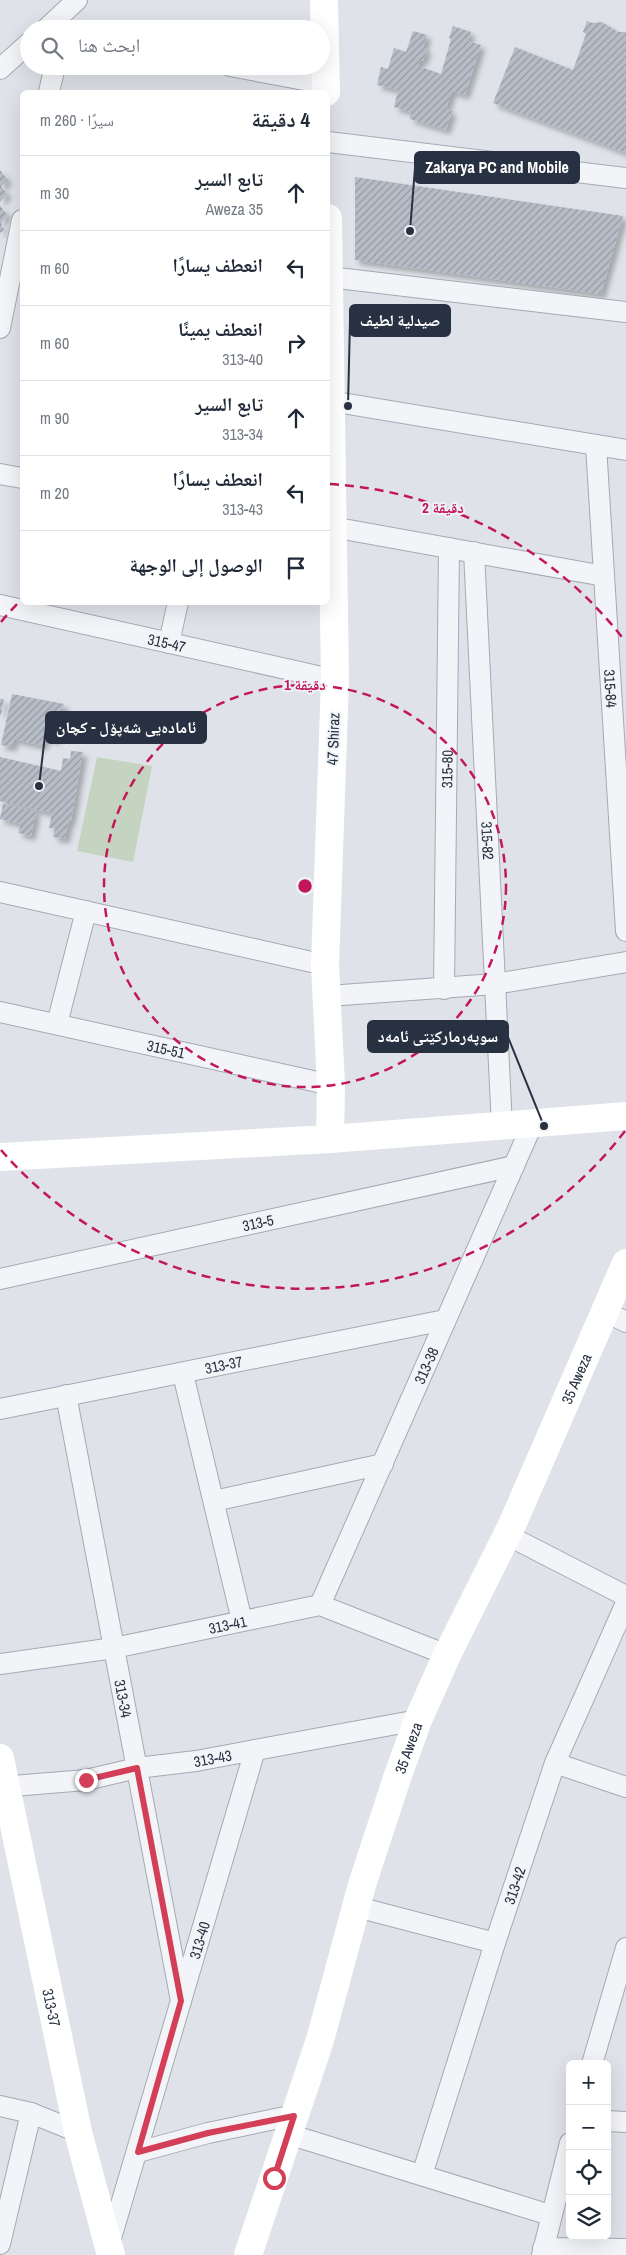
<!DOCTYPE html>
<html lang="ar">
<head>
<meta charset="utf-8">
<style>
  body { margin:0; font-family:"Archivo Narrow","Noto Naskh Arabic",sans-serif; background:#f2f2f3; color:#1f2937; direction:rtl }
  .controls { position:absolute; right:15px; bottom:15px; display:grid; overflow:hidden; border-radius:8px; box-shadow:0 5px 20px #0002 }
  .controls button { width:45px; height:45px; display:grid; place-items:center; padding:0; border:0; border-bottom:1px solid #e0e1e3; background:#fff; color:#1f2937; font:25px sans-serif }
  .stop { position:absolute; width:15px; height:15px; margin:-11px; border:4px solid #d43f58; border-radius:50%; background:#fff }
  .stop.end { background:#d43f58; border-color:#fff; box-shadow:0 1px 5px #0008 }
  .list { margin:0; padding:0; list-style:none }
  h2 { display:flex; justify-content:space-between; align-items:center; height:65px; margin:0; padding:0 20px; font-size:21px }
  h2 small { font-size:16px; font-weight:400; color:#747a83 }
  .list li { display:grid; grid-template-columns:32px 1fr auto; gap:15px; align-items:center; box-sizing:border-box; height:75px; padding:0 20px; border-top:1px solid #e0e1e3 }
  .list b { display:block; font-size:19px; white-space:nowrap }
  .list p { margin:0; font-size:16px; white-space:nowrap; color:#747a83 }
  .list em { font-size:16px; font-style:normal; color:#747a83 }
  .icon { flex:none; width:28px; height:28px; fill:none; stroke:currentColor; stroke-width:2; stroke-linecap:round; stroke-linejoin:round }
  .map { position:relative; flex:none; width:626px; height:2255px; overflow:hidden; direction:ltr }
  .search { position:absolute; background:#fff; box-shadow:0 5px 20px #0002; left:20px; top:20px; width:310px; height:55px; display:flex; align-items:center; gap:12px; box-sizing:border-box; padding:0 18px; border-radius:28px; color:#747a83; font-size:19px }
  .panel { position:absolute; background:#fff; box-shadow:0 5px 20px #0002; left:20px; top:90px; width:310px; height:515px; border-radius:8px; direction:rtl }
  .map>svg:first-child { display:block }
</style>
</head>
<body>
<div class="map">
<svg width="626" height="2255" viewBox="0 0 626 2255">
  <defs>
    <pattern id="building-hatch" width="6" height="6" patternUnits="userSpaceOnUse" patternTransform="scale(1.25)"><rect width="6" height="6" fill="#b6bdc6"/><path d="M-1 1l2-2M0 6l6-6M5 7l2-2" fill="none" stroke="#949aa2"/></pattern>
    <filter id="shadow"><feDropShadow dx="4.5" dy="4.5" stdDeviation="2.5" flood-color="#0004"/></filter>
  </defs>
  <rect width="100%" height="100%" fill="#dfe3e9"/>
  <!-- green -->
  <path fill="#c5d4c0" d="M97,757l55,9 -19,96 -56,-11z"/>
  <!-- building -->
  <path fill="url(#building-hatch)" filter="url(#shadow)" d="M587,21l6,2 9,-1 16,10h8v121l-133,-50 22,-56 58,23 13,-36 -3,-2z
    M453,26l18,6 -3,9 13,4 -16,50 -13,-4 -6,18 6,2 -6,19 -36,-11 1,-7 -17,-5 4,-17 -21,-5 4,-18 7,2 6,-21 12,4 7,-21 14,4 -4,13 4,1 -4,12 -3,-1 -2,6 23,8 10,-35 -2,-1z
    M0,170l8,10 -7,6 6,8 -7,8z
    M355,177l268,39 -22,78 -246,-34z
    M0,205l7,10 -6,8 3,7 -4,3z
    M12,694l52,10 -8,36 -11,-2 -2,8 -29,-7 -2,8 -11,-2z
    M0,699h4l-3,16h-1z
    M71,751l12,1 -12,69h-2l-4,18 -12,-2 2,-9h-6l3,-15 -52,-12v-44l61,14 2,-13 7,1z
    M3,804l33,7 -5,25 -13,-3 3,-9 -21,-5z"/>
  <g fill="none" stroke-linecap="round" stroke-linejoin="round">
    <defs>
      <g id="street">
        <path d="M46,29l31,-29"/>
        <path d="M230,66l96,18"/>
        <path d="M0,69l29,-26"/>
        <path d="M49,92l6,-26"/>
        <path d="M328,142l298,36"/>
        <path d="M329,277l297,35"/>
        <path d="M0,328l22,-108"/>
        <path d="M330,401l296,49"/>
        <path id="s1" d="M596,445l30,486"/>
        <path d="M0,474l22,4"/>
        <path d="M332,527l272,49"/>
        <path id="s2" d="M474,552l28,575"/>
        <path id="s3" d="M0,605l335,75"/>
        <path d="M169,643l9,-41"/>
        <path d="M0,892l325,73"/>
        <path id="s4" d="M444,989l5,-441"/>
        <path d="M328,996l167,-12 131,-22"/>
        <path id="s5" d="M0,1012l331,73"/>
        <path d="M57,1024l29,-113"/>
        <path id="s6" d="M0,1279l514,-113"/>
        <path d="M604,1311l22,11"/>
        <path d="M183,1374l59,247"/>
        <path id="s7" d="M66,1395l115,606"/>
        <path id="s8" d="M0,1409l445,-89"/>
        <path d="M214,1501l169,-37"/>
        <path d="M507,1535l119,61"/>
        <path id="s9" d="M320,1605l212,-480"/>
        <path id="s10" d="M0,1664l114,-16 206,-43 127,50"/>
        <path d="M555,1763l71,24"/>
        <path id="s11" d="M0,1787l86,-7 51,-12 59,-7 222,-41"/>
        <path d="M357,1907l138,36"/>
        <path d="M592,2064l34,-116"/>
        <path d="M0,2106l31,7 47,19"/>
        <path d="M607,2121l19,1"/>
        <path d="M288,2134l262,81"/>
        <path d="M138,2152l70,-19 86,-18"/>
        <path id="s12" d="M422,2175l73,-232 60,-180 71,-160"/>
        <path d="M0,2244l31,-131"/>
        <path id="s13" d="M109,2245l146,-495"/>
        <path d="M543,2248l83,1"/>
        <path d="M542,2255l28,-112"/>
      </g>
    </defs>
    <!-- street casing -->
    <use href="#street" stroke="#a4aab3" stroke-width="22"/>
    <!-- street -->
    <use href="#street" stroke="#f2f4f7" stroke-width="20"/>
    <!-- secondary -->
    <g stroke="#fff" stroke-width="28">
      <path d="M324,0l2,92"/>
      <path d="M328,218l7,462 -10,285 6,120 -1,54"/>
      <path d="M0,1157l330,-18 296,-23"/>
      <path id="s14" d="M0,1758l78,374 33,123"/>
      <path id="s15" d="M248,2255l72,-215 42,-155 35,-107 21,-58 29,-65 65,-130 114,-262"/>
    </g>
  </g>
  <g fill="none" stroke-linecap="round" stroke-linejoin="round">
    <!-- route -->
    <path stroke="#d43f58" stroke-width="6" d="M86,1780l51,-12 44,233 -43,151 70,-19 86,-17 -20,62"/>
  </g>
  <!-- distance rings -->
  <g fill="none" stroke="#c2185b" stroke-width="2.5" stroke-dasharray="9 6">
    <circle cx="305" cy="886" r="201"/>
    <path d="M625 1131A403 403 0 0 1 1 1150M1 622A403 403 0 0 1 20 601M330 484A403 403 0 0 1 625 641"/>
  </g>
  <g text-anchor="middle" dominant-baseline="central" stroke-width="4" stroke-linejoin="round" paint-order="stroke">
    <!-- street labels -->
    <g font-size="15" fill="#273141" stroke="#eff2f7">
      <text stroke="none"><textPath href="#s3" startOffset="171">315-47</textPath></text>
      <text stroke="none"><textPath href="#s1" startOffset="244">315-84</textPath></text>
      <text transform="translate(333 739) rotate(-88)">47 Shiraz</text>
      <text stroke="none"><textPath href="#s4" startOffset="220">315-80</textPath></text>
      <text stroke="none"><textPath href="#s2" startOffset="289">315-82</textPath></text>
      <text stroke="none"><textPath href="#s5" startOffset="170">315-51</textPath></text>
      <text stroke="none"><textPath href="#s6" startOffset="264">313-5</textPath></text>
      <text stroke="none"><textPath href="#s8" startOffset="228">313-37</textPath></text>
      <text stroke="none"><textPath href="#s9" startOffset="262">313-38</textPath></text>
      <text stroke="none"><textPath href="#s15" startOffset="938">35 Aweza</textPath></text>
      <text stroke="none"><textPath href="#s10" startOffset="231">313-41</textPath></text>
      <text stroke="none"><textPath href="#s7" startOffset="309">313-34</textPath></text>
      <text stroke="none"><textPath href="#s15" startOffset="532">35 Aweza</textPath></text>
      <text stroke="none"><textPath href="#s11" startOffset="215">313-43</textPath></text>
      <text stroke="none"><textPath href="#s12" startOffset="304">313-42</textPath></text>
      <text stroke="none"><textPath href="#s13" startOffset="318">313-40</textPath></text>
      <text stroke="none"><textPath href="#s14" startOffset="255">313-37</textPath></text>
    </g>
  </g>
  <circle cx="305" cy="886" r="8" fill="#c2185b" stroke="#eff2f7" stroke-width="2.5"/>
  <g font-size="15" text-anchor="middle" font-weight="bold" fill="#c2185b" stroke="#eff2f7" stroke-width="4" stroke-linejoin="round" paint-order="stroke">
    <text x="443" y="513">2 دقيقة</text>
    <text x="305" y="690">1 دقيقة</text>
  </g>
  <!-- callouts -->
  <path fill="none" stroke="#273141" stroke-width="2" d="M410 231L415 168M348 406L350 320M39 786L46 727M544 1126L508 1037"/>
  <g fill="#273141" stroke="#eff2f7" stroke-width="2">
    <circle cx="410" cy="231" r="5"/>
    <circle cx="348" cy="406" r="5"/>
    <circle cx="39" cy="786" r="5"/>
    <circle cx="544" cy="1126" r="5"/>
  </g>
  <g fill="#273141" stroke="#273141" stroke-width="2">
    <rect x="415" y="152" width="164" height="31" rx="5"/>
    <rect x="350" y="305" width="100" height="31" rx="5"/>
    <rect x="46" y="712" width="160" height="31" rx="5"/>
    <rect x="368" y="1021" width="140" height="31" rx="5"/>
  </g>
  <g font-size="16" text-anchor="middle" font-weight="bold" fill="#fff">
    <text x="497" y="173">Zakarya PC and Mobile</text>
    <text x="400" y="326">صیدلیة لطیف</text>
    <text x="126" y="733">ئامادەیی شەپۆل - کچان</text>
    <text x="438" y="1042">سوپەرمارکێتی ئامەد</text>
  </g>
</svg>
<div class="controls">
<button>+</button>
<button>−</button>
<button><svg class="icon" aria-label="locate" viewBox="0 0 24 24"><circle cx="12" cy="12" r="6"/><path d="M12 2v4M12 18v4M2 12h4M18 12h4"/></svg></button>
<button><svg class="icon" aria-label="layers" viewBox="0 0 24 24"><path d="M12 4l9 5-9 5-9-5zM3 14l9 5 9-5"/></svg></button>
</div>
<div class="stop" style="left:274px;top:2178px"></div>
<div class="stop end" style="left:86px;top:1780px"></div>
<div class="search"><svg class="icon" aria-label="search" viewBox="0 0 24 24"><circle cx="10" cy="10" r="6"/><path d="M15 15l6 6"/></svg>ابحث هنا</div>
<section class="panel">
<h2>4 دقيقة<small>سيرًا · 260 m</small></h2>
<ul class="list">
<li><svg class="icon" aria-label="ahead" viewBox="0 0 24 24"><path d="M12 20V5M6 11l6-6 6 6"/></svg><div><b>تابع السير</b><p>35 Aweza</p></div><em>30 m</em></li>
<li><svg class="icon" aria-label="left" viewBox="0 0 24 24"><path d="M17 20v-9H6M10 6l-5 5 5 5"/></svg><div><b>انعطف يسارًا</b></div><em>60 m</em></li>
<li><svg class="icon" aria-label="right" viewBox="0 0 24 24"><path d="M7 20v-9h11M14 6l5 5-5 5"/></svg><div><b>انعطف يمينًا</b><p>313-40</p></div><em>60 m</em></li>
<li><svg class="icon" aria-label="ahead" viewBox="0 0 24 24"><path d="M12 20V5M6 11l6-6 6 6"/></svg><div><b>تابع السير</b><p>313-34</p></div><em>90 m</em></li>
<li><svg class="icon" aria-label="left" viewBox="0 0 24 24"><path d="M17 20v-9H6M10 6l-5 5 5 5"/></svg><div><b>انعطف يسارًا</b><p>313-43</p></div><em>20 m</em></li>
<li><svg class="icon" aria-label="arrive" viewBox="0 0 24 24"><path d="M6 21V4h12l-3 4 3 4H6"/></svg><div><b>الوصول إلى الوجهة</b></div></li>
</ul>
</section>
</div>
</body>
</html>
